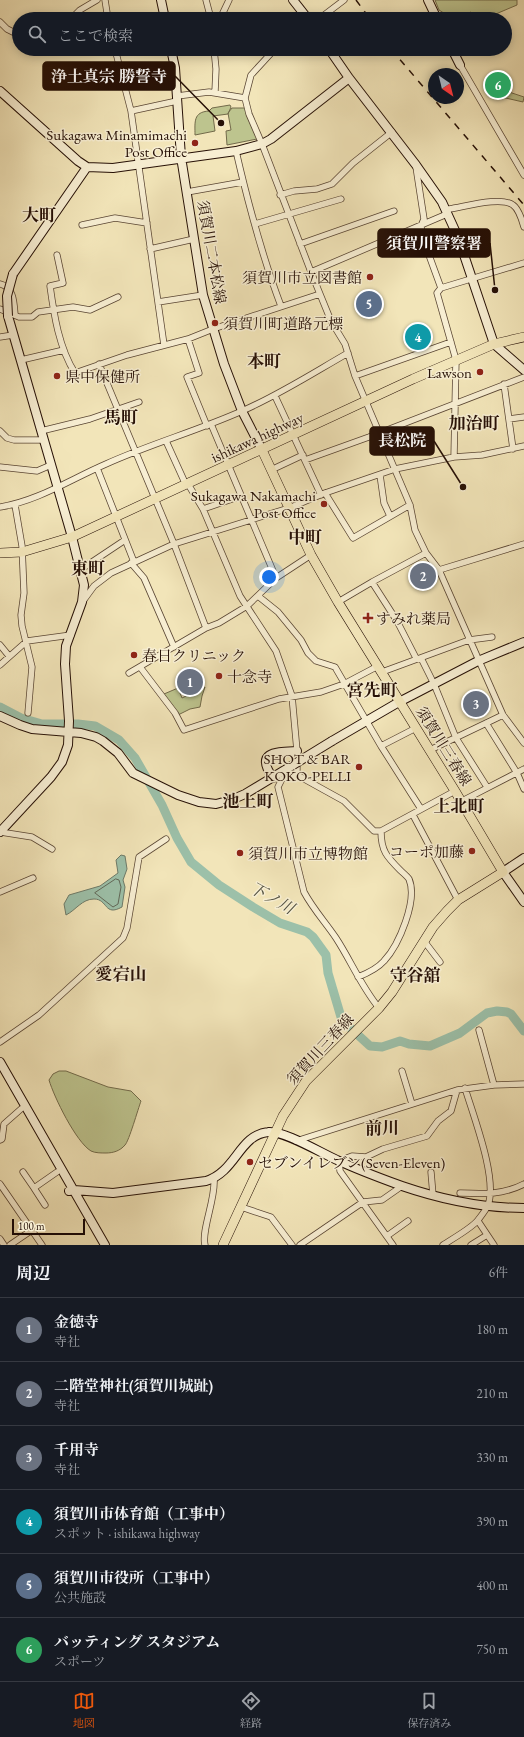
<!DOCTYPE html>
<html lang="ja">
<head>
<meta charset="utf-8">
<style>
  body { margin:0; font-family:"EB Garamond","Noto Serif JP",serif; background:#242831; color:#f1f3f6 }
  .compass { position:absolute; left:428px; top:68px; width:36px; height:36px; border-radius:50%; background:#171b24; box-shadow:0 2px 10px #0003; rotate:145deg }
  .scale { position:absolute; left:12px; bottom:10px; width:73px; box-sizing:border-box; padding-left:4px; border:2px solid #261006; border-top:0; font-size:11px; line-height:14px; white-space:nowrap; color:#261006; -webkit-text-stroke:3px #f7eed2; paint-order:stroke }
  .you { position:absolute; left:269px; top:577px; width:14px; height:14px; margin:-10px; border:3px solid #fff; border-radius:50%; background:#1a73e8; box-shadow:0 0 0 6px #1a73e833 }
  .badge { display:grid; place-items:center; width:26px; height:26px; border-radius:50%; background:#ea580c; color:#fff; font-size:13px; font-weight:700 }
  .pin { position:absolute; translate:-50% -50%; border:2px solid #fff; box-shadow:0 1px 4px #0006 }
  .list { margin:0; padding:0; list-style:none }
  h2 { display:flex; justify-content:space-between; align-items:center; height:52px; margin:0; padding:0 16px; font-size:17px }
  h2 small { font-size:13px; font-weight:400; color:#9ea1a6 }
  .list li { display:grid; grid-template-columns:26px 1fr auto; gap:12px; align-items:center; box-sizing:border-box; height:64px; padding:0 16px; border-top:1px solid #363941 }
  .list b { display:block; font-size:15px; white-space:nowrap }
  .list p { margin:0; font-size:13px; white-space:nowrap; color:#9ea1a6 }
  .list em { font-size:13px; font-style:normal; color:#9ea1a6 }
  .icon { flex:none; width:22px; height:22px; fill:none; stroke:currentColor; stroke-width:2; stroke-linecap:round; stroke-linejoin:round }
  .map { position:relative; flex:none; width:524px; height:1245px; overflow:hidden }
  .search { position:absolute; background:#171b24; box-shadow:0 2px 10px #0003; left:12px; right:12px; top:12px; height:44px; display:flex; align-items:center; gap:10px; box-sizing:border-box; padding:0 14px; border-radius:22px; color:#9ea1a6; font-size:15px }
  .sheet { height:436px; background:#171b24 }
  nav { display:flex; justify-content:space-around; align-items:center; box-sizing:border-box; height:56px; border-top:1px solid #363941; background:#171b24; font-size:11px; color:#9ea1a6 }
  nav a { display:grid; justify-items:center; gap:2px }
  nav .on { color:#ea580c }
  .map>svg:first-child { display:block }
</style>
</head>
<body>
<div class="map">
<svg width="524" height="1245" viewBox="0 0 524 1245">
  <rect width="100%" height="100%" fill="#f2e5b9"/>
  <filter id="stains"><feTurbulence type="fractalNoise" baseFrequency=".005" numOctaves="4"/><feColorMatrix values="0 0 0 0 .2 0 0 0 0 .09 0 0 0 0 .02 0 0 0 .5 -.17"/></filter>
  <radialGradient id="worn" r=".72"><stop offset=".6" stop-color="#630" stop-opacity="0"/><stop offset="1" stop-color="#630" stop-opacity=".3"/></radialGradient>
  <!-- green -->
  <path fill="#bdc48e" stroke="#726a4a" d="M435,0h82v5l-33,14h-6l-7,-7 -18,7 -14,-9z
    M492,72l18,7 -4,12 18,6 -1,5 -26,-6 -12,-5z
    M230,105l1,2 -3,7 -15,2 2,15 -20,4c0,-13 -2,-23 14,-24l3,-3z
    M232,108h13l12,31 -30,6 -1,-14 5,-1 -3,-17z
    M205,687l-3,9 -2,11 -10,2 -14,7 -12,-22 14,-6 4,10z
    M59,1071h7l42,16 23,4 10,10c-3,8 -12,40 -16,44 -5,6 -12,8 -19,8 -5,0 -11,0 -15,-2 -15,-9 -37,-54 -42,-71l4,-6z"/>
  <!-- water -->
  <path fill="#9cc0a9" stroke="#6d7a68" d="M121,855l4,1 2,13 -4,11 2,7 -3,20c-18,10 -14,-8 -28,-8 -12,0 -18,11 -28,16l-2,-11 5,-9 31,-9 18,-13 -2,-13z"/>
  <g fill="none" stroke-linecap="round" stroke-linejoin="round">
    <!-- shore -->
    <path stroke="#616858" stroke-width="1" d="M116,879l3,1 2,7 -3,17 -5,3 -18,-14z"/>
    <!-- river -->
    <path stroke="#9cc0a9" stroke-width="9" d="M0,707l21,11 21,6h36l17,2 24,14 16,18 27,47 15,33 14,24 28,23 34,22 27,16 27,9 6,5 13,18 2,18 13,44 5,7 24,22 12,1 18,-6 9,3 21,2 30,-13 27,-20 10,-2 10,1 4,2 13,17"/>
    <defs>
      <path id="street" d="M105,0l3,19
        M206,0l5,19
        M71,19l9,-9 17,-10
        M220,19l9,-19
        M319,19l25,-19
        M0,22l7,7 12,6
        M115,49l16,62 33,234
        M214,49l2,20 -1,23
        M275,49l-24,26 -6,23 4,16 13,30 49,128 20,49 14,23 10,32 55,129 5,25 11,23 13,17 64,145 21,28
        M460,65l64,110
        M177,96l32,-4 36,6
        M131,111l46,-10
        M236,151c12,52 26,105 45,155
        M416,167l8,52 -3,7 1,10 19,52
        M187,192l56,-10
        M280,195l14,-4 23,-2 15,-5 21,-21 39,-31
        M255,224l86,-25
        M82,225l33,-7 32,5
        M300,244l94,-33
        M150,249l44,-10
        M57,255l6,28 -13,3c4,29 9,62 25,87l52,-18 61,-16 25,-10 107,-35
        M311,272l136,-58 2,-5c15,-2 52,-13 64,-4 6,4 9,15 11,22
        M0,284c14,3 14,19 15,31
        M158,302l45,-7
        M0,309l19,8h13l6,-5 35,-5 17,3 28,-13
        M0,337l13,-2
        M188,339l11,34 -12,4 20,49
        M21,360l43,-10
        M99,364l75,180 32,84
        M355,376l96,-34
        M504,384l9,65
        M275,396l46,99
        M509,419l15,-2
        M211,424l65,154
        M0,431l7,7 7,2h30
        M41,431l49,-12 49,-17
        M166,441l20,44
        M454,457l2,-97 -19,-67 4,-5 83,-25
        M305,460l64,-23 155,-60
        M0,467l37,4 14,-6
        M97,468l37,94
        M271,470l32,-15
        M380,475l4,28 6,13
        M188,484l15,25 37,87 36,55 16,45 5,55v24
        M325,493l28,45 57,-33
        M15,505l7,41 2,47 -3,22 1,11 10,41 -4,46
        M0,507c38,-6 71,-28 106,-43 44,-20 91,-33 136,-53 37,-16 71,-38 106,-58
        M203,509l38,-13
        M131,563l13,15 30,69
        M80,570l45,-30
        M439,570l85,-26
        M372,582l25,39 19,37
        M258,596l20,16 23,28 7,13 8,8 19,6 46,79 40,63
        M83,601l11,-15 17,-13 63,-29 115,-36 36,-15 70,-24 59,-12 28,-2 42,-9
        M338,602l34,-20 54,-29
        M0,645l9,11
        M421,658l13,26 22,54 31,49
        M0,665l27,-24 44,-6
        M140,667l35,46 9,17 95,-31 42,-7 23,-8 34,-18
        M382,672l87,-32 23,-3
        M129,673l77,-45 13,-5 28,-17 29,-28 35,-23
        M486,723l31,50 7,16
        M381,746l35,-18
        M430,750l73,-35
        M462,801l62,-32
        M413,815l45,85
        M0,832l32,5 20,12
        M0,892l33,-14
        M424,941l16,21
        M358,977c10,-4 19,-8 26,-16 15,-16 34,-61 25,-82 -2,-3 -6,-6 -9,-9 -13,-13 -19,-19 -19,-39
        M379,1008c-18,-22 -28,-47 -43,-70 -10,-15 -23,-29 -32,-46l-26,-105 4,-8 15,-4 47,26 30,30h7l74,-40
        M479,1030l15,55
        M0,1042l39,-27 84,-77 4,-10 12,-71 27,-18
        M402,1071l10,33
        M0,1140l2,-1 2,-15 17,-15
        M296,1141l161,-51 37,-5 30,-1
        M23,1172l11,16 23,-16
        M431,1172l2,23
        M0,1184l42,61
        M34,1188l11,17
        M460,1193c23,1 43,2 64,-9
        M241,1207l30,10 21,28
        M478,1221l16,24
        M387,1236l21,-15
        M0,1239l4,6
        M10,1245l22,-15
        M205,1245c-4,-14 11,-47 9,-66
        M300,1245l63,-43 19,-2 20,-14
        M393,1245l-53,-74 -1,-10 13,-5 14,1 17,-8 44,-13 11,-15 13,-10 6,-21
        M443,1245c9,-6 29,-17 35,-25 3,-4 8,-10 10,-15 10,-26 -15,-90 -23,-117
        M471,1245l16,-10"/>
      <path id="secondary" d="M161,0l4,19
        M293,0l15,19
        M428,0l9,19
        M171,49l4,19 6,89 22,138 21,69 18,47 20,39
        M329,49l20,29 67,87 26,37 16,35 36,107 30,26
        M452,49l8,16
        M0,91l78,70 9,6 26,1 123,-17 26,-7 9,-5 78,-61
        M13,274l74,-107
        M0,716l20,9 12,4 49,4 15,4 7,4 15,12 15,20 45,22 21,7 17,2 15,-4 14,-6 48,-29
        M332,741l67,-39 79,-41 46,-19
        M273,778c-19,-27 4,-26 24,-27
        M0,832l51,-55 11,-15 6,-17 1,-24 -4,-57 1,-18 16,-44 2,-17 -12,-48 -64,-221
        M524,858l-21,14 21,30
        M0,1062l105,183
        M69,1191l5,-1 39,3 93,-12c30,-9 33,-46 62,-49 15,-2 53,21 69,28 21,10 43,18 65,26 38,13 82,22 122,22"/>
      <path id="primary" d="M0,553l22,-1 50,-15 341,-158 81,-35 30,-7
        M223,1245l60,-129 23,-35 73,-73 13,-16 41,-65 14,-16 11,-11 45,-28 -48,-81 -117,-189 -27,-47 -49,-105"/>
    </defs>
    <!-- street casing -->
    <use href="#street" stroke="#594533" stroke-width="7"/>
    <!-- secondary casing -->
    <use href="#secondary" stroke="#261006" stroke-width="10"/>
    <!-- primary casing -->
    <use href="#primary" stroke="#261006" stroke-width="10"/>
    <!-- street -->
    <use href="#street" stroke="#f7eed2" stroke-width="5.5"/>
    <!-- secondary -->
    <use href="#secondary" stroke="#f7eed2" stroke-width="8"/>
    <!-- primary -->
    <use href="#primary" stroke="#f2e5b9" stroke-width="9"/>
    <!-- rail -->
    <path stroke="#261006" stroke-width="1.5" stroke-dasharray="7 7" stroke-linecap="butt" d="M356,0l14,19
      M391,49l133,156"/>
    <defs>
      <path id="secondary-bridge" d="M8,316l-1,-20 6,-22
        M293,765l39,-24"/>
    </defs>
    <!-- secondary-bridge casing -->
    <use href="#secondary-bridge" stroke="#261006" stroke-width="10" stroke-linecap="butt"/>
    <!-- secondary-bridge -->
    <use href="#secondary-bridge" stroke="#f7eed2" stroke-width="8"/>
  </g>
  <!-- markers -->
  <g fill="#8f2418" stroke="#f7eed2" stroke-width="1.5">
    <circle cx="195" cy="143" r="4"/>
    <circle cx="370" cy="277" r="4"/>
    <circle cx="215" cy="323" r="4"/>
    <circle cx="480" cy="372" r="4"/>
    <circle cx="57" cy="376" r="4"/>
    <circle cx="324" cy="504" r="4"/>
    <path d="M366 612h4v4h4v4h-4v4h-4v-4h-4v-4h4z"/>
    <circle cx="134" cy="655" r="4"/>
    <circle cx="219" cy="676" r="4"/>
    <circle cx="359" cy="767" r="4"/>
    <circle cx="472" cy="851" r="4"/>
    <circle cx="240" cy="853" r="4"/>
    <circle cx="250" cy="1162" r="4"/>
  </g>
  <g text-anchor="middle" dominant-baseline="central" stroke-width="3" stroke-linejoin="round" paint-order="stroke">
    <!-- poi labels -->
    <g font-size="15" fill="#261006" stroke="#f7eed2" text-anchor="start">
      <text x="187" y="134" text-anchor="end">Sukagawa Minamimachi<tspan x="187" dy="17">Post Office</tspan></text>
      <text x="362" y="277" text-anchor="end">須賀川市立図書館</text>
      <text x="223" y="323">須賀川町道路元標</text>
      <text x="472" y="372" text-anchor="end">Lawson</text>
      <text x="65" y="376">県中保健所</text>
      <text x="316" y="495" text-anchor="end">Sukagawa Nakamachi<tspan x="316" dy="17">Post Office</tspan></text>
      <text x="376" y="618">すみれ薬局</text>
      <text x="142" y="655">春日クリニック</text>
      <text x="227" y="676">十念寺</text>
      <text x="351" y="758" text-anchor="end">SHOT &amp; BAR<tspan x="351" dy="17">KOKO-PELLI</tspan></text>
      <text x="464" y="851" text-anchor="end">コーポ加藤</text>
      <text x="248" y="853">須賀川市立博物館</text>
      <text x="258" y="1162">セブンイレブン(Seven-Eleven)</text>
    </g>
    <!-- street labels -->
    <g font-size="15" fill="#261006" stroke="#f7eed2">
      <text transform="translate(212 252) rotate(80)">須賀川二本松線</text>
      <text transform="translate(257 437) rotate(-25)">ishikawa highway</text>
      <text transform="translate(444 746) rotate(58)">須賀川三春線</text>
      <text transform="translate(320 1049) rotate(-47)">須賀川三春線</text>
    </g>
    <!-- water labels -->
    <g font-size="16" font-style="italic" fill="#4f4e3f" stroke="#f7eed2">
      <text transform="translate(272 898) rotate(29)">下ノ川</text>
    </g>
    <!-- quarter labels -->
    <g font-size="17" font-weight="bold" fill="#261006" stroke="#f7eed2">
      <text x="39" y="215">大町</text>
      <text x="264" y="361">本町</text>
      <text x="121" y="417">馬町</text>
      <text x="474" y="423">加治町</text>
      <text x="305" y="537">中町</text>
      <text x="88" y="568">東町</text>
      <text x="372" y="690">宮先町</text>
      <text x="248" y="801">池上町</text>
      <text x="459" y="806">上北町</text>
      <text x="121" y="974">愛宕山</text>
      <text x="415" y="975">守谷舘</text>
      <text x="382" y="1128">前川</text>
    </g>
  </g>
  <!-- callouts -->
  <path fill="none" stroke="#261006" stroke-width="1.5" d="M221 123L175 76M495 290L490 243M463 487L434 441"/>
  <g fill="#261006" stroke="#f7eed2" stroke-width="1.5">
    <circle cx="221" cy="123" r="4"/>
    <circle cx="495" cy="290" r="4"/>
    <circle cx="463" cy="487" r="4"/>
  </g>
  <g fill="#261006" stroke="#261006" stroke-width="1.5">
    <rect x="43" y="62" width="132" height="28" rx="4"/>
    <rect x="378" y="229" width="112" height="28" rx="4"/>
    <rect x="370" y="427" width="64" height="28" rx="4"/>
  </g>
  <g font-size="16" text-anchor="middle" font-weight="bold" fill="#fff">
    <text x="109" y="82">浄土真宗 勝誓寺</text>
    <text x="434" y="249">須賀川警察署</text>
    <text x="402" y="446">長松院</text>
  </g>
  <rect width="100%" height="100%" filter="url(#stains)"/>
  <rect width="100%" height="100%" fill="url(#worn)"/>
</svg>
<svg class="compass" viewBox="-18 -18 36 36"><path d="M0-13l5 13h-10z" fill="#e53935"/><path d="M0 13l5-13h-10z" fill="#9ea1a6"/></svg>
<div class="scale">100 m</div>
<div class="you"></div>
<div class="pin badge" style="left:190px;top:682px;background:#6b7280">1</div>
<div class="pin badge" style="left:423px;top:576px;background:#6b7280">2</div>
<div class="pin badge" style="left:476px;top:704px;background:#6b7280">3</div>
<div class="pin badge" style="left:418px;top:337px;background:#0f9aa8">4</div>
<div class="pin badge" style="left:369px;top:304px;background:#5c6f8a">5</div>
<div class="pin badge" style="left:498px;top:85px;background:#2e9e5b">6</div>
<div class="search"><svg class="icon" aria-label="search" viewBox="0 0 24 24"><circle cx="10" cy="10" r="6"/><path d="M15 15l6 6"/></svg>ここで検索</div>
</div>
<section class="sheet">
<h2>周辺<small>6件</small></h2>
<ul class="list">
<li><span class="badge" style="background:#6b7280">1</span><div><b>金徳寺</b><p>寺社</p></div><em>180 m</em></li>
<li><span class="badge" style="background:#6b7280">2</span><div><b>二階堂神社(須賀川城趾)</b><p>寺社</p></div><em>210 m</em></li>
<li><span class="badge" style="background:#6b7280">3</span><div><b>千用寺</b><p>寺社</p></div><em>330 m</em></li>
<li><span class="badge" style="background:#0f9aa8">4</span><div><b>須賀川市体育館（工事中）</b><p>スポット · ishikawa highway</p></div><em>390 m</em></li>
<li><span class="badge" style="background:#5c6f8a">5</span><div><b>須賀川市役所（工事中）</b><p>公共施設</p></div><em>400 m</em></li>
<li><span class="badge" style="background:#2e9e5b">6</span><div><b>バッティング スタジアム</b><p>スポーツ</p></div><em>750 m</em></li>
</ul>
</section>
<nav>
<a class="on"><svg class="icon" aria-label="map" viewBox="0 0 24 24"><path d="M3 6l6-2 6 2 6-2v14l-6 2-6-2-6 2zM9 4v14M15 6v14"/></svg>地図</a>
<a><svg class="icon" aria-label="directions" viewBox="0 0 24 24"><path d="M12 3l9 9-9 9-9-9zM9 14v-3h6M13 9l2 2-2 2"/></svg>経路</a>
<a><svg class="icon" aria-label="saved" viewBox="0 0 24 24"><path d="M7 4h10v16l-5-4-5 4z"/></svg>保存済み</a>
</nav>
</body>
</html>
